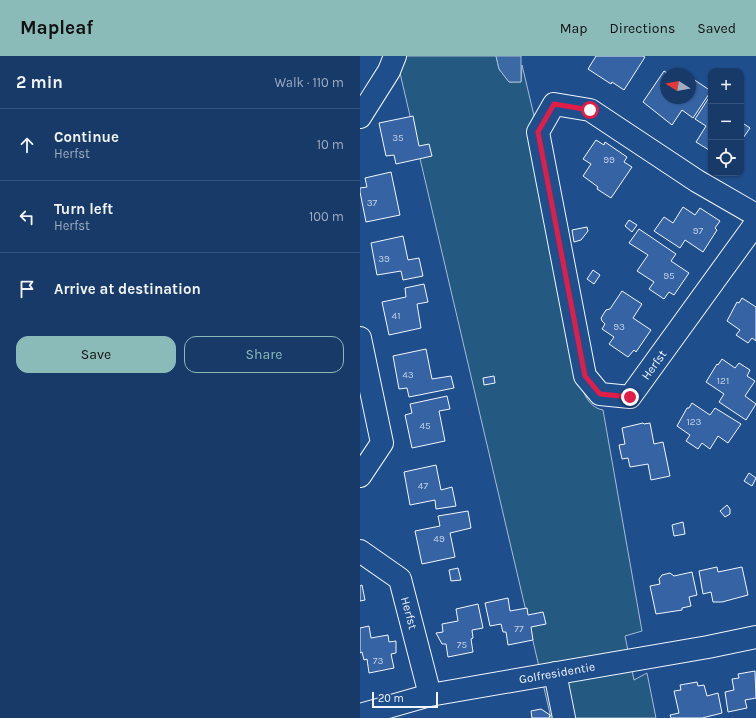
<!DOCTYPE html>
<html lang="en">
<head>
<meta charset="utf-8">
<style>
  body { margin:0; font-family:Karla,sans-serif; background:#244571; color:#f1f3f6 }
  .controls { position:absolute; right:12px; top:12px; display:grid; overflow:hidden; border-radius:8px; box-shadow:0 1px 3px #0004 }
  .controls button { width:36px; height:36px; display:grid; place-items:center; padding:0; border:0; border-bottom:1px solid #36547d; background:#173a69; color:#f1f3f6; font:20px sans-serif }
  .compass { position:absolute; left:300px; top:12px; width:36px; height:36px; border-radius:50%; background:#173a69; box-shadow:0 1px 3px #0004; rotate:281deg }
  .scale { position:absolute; left:12px; bottom:10px; width:66px; box-sizing:border-box; padding-left:4px; border:2px solid #f2f6ff; border-top:0; font-size:11px; line-height:14px; white-space:nowrap; color:#f2f6ff; -webkit-text-stroke:3px #1f4e8c; paint-order:stroke }
  .stop { position:absolute; width:12px; height:12px; margin:-9px; border:3px solid #e11d48; border-radius:50%; background:#fff }
  .stop.end { background:#e11d48; border-color:#fff; box-shadow:0 1px 4px #0008 }
  .list { margin:0; padding:0; list-style:none }
  h2 { display:flex; justify-content:space-between; align-items:center; height:52px; margin:0; padding:0 16px; font-size:17px }
  h2 small { font-size:13px; font-weight:400; color:#9eadc0 }
  .list li { display:grid; grid-template-columns:26px 1fr auto; gap:12px; align-items:center; box-sizing:border-box; height:72px; padding:0 16px; border-top:1px solid #36547d }
  .list b { display:block; font-size:15px; white-space:nowrap }
  .list p { margin:0; font-size:13px; white-space:nowrap; color:#9eadc0 }
  .list em { font-size:13px; font-style:normal; color:#9eadc0 }
  .actions { display:flex; gap:8px; padding:12px 16px }
  .actions a { flex:1; padding:9px 0; border:1px solid #8bbbb9; border-radius:12px; text-align:center; font-size:14px; color:#8bbbb9 }
  .actions .main { background:#8bbbb9; color:#111 }
  .icon { flex:none; width:22px; height:22px; fill:none; stroke:currentColor; stroke-width:2; stroke-linecap:round; stroke-linejoin:round }
  .map { position:relative; flex:none; width:396px; height:662px; overflow:hidden }
  header { display:flex; align-items:center; gap:24px; box-sizing:border-box; height:56px; padding:0 20px; background:#8bbbb9; color:#111 }
  header strong { font-size:19px }
  nav { display:flex; gap:22px; margin-inline-start:auto; font-size:14px }
  main { display:flex }
  aside { flex:1; background:#173a69 }
  .map>svg:first-child { display:block }
</style>
</head>
<body>
<header>
<strong>Mapleaf</strong>
<nav><a>Map</a><a>Directions</a><a>Saved</a></nav>
</header>
<main>
<aside>
<h2>2 min<small>Walk · 110 m</small></h2>
<ul class="list">
<li><svg class="icon" aria-label="ahead" viewBox="0 0 24 24"><path d="M12 20V5M6 11l6-6 6 6"/></svg><div><b>Continue</b><p>Herfst</p></div><em>10 m</em></li>
<li><svg class="icon" aria-label="left" viewBox="0 0 24 24"><path d="M17 20v-9H6M10 6l-5 5 5 5"/></svg><div><b>Turn left</b><p>Herfst</p></div><em>100 m</em></li>
<li><svg class="icon" aria-label="arrive" viewBox="0 0 24 24"><path d="M6 21V4h12l-3 4 3 4H6"/></svg><div><b>Arrive at destination</b></div></li>
</ul>
<div class="actions"><a class="main">Save</a><a>Share</a></div>
</aside>
<div class="map">
<svg width="396" height="662" viewBox="0 0 396 662">
  <rect width="100%" height="100%" fill="#1f4e8c"/>
  <!-- green -->
  <path fill="#245a82" stroke="#a8bbd7" d="M36,0h100l3,13 10,13h12l1,-17 14,59 41,249c5,15 9,34 26,37l39,221 -17,5 9,44 13,-7 9,45h-105z"/>
  <!-- water -->
  <path fill="#3b69a3" stroke="#a8bbd7" d="M136,0h25v26h-12l-10,-13z"/>
  <!-- building -->
  <path fill="#3563a3" stroke="#f2f6ff" d="M236,0h47l2,1 -21,33 -12,-8 -1,2 -23,-15z
    M304,15l5,3h-3v24h24v-21l21,14 -18,27 -11,-8 -10,15 -29,-23z
    M350,40l1,52 -2,2 -13,-8 10,-16 -11,-7z
    M53,60l6,30 10,-2 3,12 -36,8 -2,-9 -8,1 -7,-33z
    M381,66l9,6 -9,13z
    M236,84l8,5 1,-3 22,15 -3,5 8,5 -21,31 -14,-9 1,-2 -15,-11 8,-12 -8,-5z
    M31,116l9,43 -34,7 -6,-30v-4l7,-1 -2,-9z
    M323,151l12,8 5,-7 20,13 -5,7 2,2 -14,22 -18,-12 -5,8 -26,-17 10,-14 9,6z
    M269,164l8,5 -5,7 -7,-6z
    M227,171l1,4 -7,9 -7,2 -2,-12z
    M279,173l37,25 -5,7 18,12 -15,22 -5,-3 -5,7 -15,-10 5,-7 -17,-11 11,-16 -19,-12z
    M43,180l5,24 11,-2 4,18 -20,4 -2,-9 -24,4 -6,-32z
    M233,214l7,5 -6,9 -7,-5z
    M64,228l4,18 -11,2 4,24 -32,7 -7,-33 24,-5 -1,-9z
    M262,235l20,13 -9,14 18,12 -15,22 -2,-2 -6,7 -19,-13 5,-7 -12,-8 3,-5 -3,-3 -1,-3 5,-8 4,-1z
    M382,242l14,9v34l-4,-3 -4,5 -12,-8 4,-5 -13,-9 10,-19 2,1z
    M66,293l6,30 19,-3 3,12 -45,9 -2,-9 -8,1 -6,-33z
    M362,303l13,9 4,-5 11,7 -3,6 8,5 -10,15 11,8 -10,16 -27,-18 5,-8 -18,-12 11,-18 1,1z
    M134,320l1,7 -11,2 -1,-7z
    M87,340l3,13 -11,2 6,30 -33,7 -7,-33 7,-2 -2,-9z
    M332,347l18,12 5,-7 26,16 -13,19 -10,-7 -8,13 -8,-6 -4,6 -12,-8 4,-6 -13,-9 10,-18h2z
    M283,367l1,1 6,-1 4,21 9,-2 7,34 -19,4 -3,-16 -18,3 -2,-9 -6,1 -3,-14 6,-1 -3,-16z
    M76,409l5,25 11,-3 4,19 -20,3 -1,-9 -25,5 -6,-33z
    M389,417l7,5 -4,8 -8,-5z
    M367,449l3,4v5l-5,3 -5,-6z
    M108,455l3,17 -21,5 5,24 -33,7 -7,-33 25,-5 -2,-10z
    M323,466l2,12 -11,2 -2,-11z
    M357,511l1,5 24,-5 6,28 -26,7h-9l-2,-10 -8,2 -4,-23z
    M98,512l3,12 -10,1 -2,-11z
    M332,516l5,23 -8,2 2,9 -9,2v2l-26,4 -6,-28 10,-2 -1,-5 3,-4 8,-2 4,3z
    M2,529l3,15 -5,1v-15z
    M148,542l2,13 17,-3 1,7 15,-3 3,12 -15,3 2,13 -25,5 -2,-13h-3l-2,-8 -11,2 -5,-23z
    M118,548l5,24 -11,2 1,8 -2,1 2,13 -25,5 -2,-13h-4l-6,-11 7,-1 -1,-8 16,-3 -2,-12z
    M9,570l2,12 17,-3 1,7 7,-1v12l-5,1 3,14 -25,5 -2,-14 -3,1 -2,-8 -2,1v-25z
    M395,615l1,27 -11,2 2,8 -19,4 -3,-20 9,-2 -2,-11 7,-1 -1,-4z
    M337,626l1,4 6,-1 3,11 11,-3 4,20 -20,5h-31l-1,-3 9,-2 -5,-22 7,-1 -1,-5z
    M181,653l9,6 -1,3h-17l-1,-7z"/>
  <g fill="none" stroke-linecap="round" stroke-linejoin="round">
    <defs>
      <path id="minor" d="M0,61l29,-46 6,-15
        M396,159l-59,-34 -107,-71 -36,-6 -16,28 47,244 15,18 30,3 126,-174
        M0,282l22,105 -22,33
        M0,495l40,28 30,116
        M195,617l9,45
        M0,659l70,-20 278,-48 48,-10"/>
    </defs>
    <!-- minor casing -->
    <use href="#minor" stroke="#f2f6ff" stroke-width="24"/>
    <!-- minor -->
    <use href="#minor" stroke="#1f4e8c" stroke-width="22"/>
  </g>
  <g fill="none" stroke-linecap="round" stroke-linejoin="round">
    <!-- route -->
    <path stroke="#e11d48" stroke-width="5" d="M230,54l-36,-6 -16,28 47,244 15,18 30,3"/>
  </g>
  <g text-anchor="middle" dominant-baseline="central" stroke-width="3" stroke-linejoin="round" paint-order="stroke">
    <!-- number labels -->
    <g font-size="10" fill="#c3d1e8">
      <text x="38" y="82">35</text>
      <text x="249" y="104">99</text>
      <text x="12" y="147">37</text>
      <text x="338" y="175">97</text>
      <text x="24" y="203">39</text>
      <text x="309" y="220">95</text>
      <text x="36" y="260">41</text>
      <text x="259" y="271">93</text>
      <text x="48" y="319">43</text>
      <text x="363" y="325">121</text>
      <text x="334" y="366">123</text>
      <text x="65" y="370">45</text>
      <text x="63" y="430">47</text>
      <text x="79" y="483">49</text>
      <text x="159" y="573">77</text>
      <text x="102" y="589">75</text>
      <text x="18" y="605">73</text>
    </g>
    <!-- street labels -->
    <g font-size="12" fill="#f2f6ff" stroke="#1f4e8c">
      <text transform="translate(294 309) rotate(-54)">Herfst</text>
      <text transform="translate(49 557) rotate(75)">Herfst</text>
      <text transform="translate(197 617) rotate(-10)">Golfresidentie</text>
    </g>
  </g>
</svg>
<div class="controls">
<button>+</button>
<button>−</button>
<button><svg class="icon" aria-label="locate" viewBox="0 0 24 24"><circle cx="12" cy="12" r="6"/><path d="M12 2v4M12 18v4M2 12h4M18 12h4"/></svg></button>
</div>
<svg class="compass" viewBox="-18 -18 36 36"><path d="M0-13l5 13h-10z" fill="#e53935"/><path d="M0 13l5-13h-10z" fill="#9eadc0"/></svg>
<div class="scale">20 m</div>
<div class="stop" style="left:230px;top:54px"></div>
<div class="stop end" style="left:270px;top:341px"></div>
</div>
</main>
</body>
</html>
